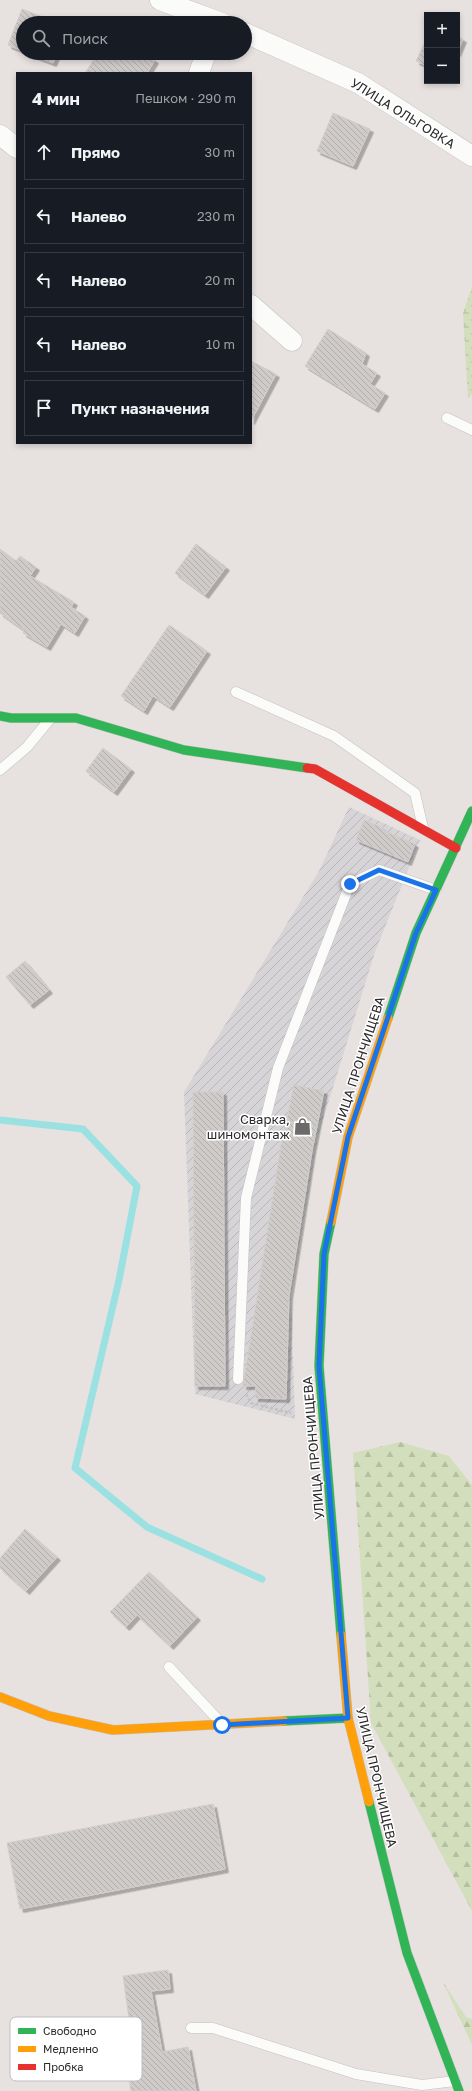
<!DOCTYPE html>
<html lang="ru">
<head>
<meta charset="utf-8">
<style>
  body { margin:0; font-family:"Golos Text",sans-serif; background:#242831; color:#f1f3f6 }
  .controls { position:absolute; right:12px; top:12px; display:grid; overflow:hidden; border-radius:0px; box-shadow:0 2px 6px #0003 }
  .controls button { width:36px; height:36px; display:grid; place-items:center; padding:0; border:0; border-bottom:1px solid #363941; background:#171b24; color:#f1f3f6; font:20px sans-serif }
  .stop { position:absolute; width:12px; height:12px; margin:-9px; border:3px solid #1a73e8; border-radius:50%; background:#fff }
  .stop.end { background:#1a73e8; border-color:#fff; box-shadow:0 1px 4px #0008 }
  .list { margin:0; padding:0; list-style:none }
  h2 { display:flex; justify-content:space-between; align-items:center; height:52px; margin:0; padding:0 16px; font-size:17px }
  h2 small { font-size:13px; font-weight:400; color:#9ea1a6 }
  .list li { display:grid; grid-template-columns:26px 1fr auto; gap:12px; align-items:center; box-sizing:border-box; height:56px; margin:0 8px 8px; padding:0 8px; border:1px solid #363941; border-radius:0px }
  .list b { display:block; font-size:15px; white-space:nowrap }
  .list em { font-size:13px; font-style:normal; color:#9ea1a6 }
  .icon { flex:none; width:22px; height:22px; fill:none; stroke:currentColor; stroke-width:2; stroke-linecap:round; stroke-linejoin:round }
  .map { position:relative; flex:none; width:472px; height:2091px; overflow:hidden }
  .search { position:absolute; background:#171b24; box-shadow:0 2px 6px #0003; left:16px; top:16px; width:236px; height:44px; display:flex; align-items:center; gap:10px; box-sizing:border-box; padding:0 14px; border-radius:22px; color:#9ea1a6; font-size:15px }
  .panel { position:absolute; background:#171b24; box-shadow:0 2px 6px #0003; left:16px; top:72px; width:236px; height:372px; border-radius:0px }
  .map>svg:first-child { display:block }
</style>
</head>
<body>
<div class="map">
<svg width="472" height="2091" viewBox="0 0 472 2091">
  <defs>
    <pattern id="industrial-furrows" width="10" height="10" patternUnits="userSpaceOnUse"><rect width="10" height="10" fill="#d7d4d7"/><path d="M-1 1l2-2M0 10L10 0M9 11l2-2" fill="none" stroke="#b9b6b9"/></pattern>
    <pattern id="forest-firs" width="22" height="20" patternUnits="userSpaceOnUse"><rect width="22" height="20" fill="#d3debc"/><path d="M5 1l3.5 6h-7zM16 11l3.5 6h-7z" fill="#b5bfa2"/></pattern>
    <pattern id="wetland-marsh" width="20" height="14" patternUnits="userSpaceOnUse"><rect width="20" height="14" fill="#d3debc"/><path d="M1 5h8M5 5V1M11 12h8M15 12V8" fill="none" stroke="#b5bfa2"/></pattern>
    <pattern id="building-back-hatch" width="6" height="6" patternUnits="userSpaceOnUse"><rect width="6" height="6" fill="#cfcbc9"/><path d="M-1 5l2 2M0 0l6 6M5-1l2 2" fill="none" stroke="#b2aead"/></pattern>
    <filter id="shadow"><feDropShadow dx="3.5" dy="3.5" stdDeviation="0" flood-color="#0004"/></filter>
  </defs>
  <rect width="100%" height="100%" fill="#e7e2e0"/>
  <!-- industrial -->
  <path fill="url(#industrial-furrows)" d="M349,807l71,33 -45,112 -57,184 -27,160 4,123 -100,-25 -11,-302 135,-221z"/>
  <!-- forest -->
  <path fill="url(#forest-firs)" d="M400,1442l49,14 23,29v426l-101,-188 -18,-270z
    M443,1982l23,35 6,2v26z"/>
  <!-- wetland -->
  <path fill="url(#wetland-marsh)" d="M472,287v107l-4,4 -5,-85z"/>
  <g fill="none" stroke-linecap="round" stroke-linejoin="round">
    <!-- stream -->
    <path stroke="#9be1e1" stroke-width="7" d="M0,1120l83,9 54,57 -18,94 -44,188 72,59 115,52"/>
  </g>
  <!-- building -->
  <path fill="url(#building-back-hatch)" stroke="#d2cecc" filter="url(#shadow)" d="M22,9l37,14h-36v28l-15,-6z
    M457,36l6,3 -6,14z
    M427,38v28l-11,-5z
    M27,53h30l-4,10z
    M98,53h46l11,7 -8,13h-62z
    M333,113l37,16 -17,37 -36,-15z
    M328,329l38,24 -4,11 15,9 -7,11 15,9 -10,16 -70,-43z
    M251,361l25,13 -25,47z
    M196,544l30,23 -21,28 -30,-22z
    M0,549l16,12 4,-5 16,11 -6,9 44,26 -3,5 14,9 -10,17 -14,-9 -14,23 -24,-14 1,-3 -24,-17z
    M169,625l38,26 -37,56 -17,-11 -9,15 -23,-15z
    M103,748l28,21 -17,23 -28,-21z
    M364,820l19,8 -1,2 33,14 -7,18 -52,-22z
    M25,961l24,29 -19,15 -24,-28z
    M294,1085l30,6 -12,60 -23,145 -3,103 -31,-1 1,-12h-13l38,-241z
    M193,1092h30l2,294h-30z
    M25,1529l32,28 -31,34 -26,-23v-10z
    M149,1572l48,45 -27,29 -33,-31 -11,12 -16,-15z
    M213,1804l12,65 -205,40 -13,-66z
    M168,1970l2,19 -19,2 11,61 26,-5 8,44h-65l-11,-63 10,-2 -7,-50z"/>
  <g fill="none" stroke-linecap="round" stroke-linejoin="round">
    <defs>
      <path id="lane" d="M447,418l25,12
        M236,692l98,44 81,57 8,35
        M0,770l27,-23 23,-28
        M238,1379l8,-181 32,-130 72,-184 29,-14 57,20
        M169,1667l53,57
        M191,2028h22l143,46 66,11 33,-4"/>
      <path id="street" d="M160,0l62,23
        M245,33l113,50 114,73
        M199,73l7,-20
        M0,135l17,13
        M251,305l41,36"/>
      <path id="fast" d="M0,716l11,2h65l108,32 123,18
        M388,1018l28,-85 56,-122
        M331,1222l-7,32 -5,112 22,269
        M284,1721l64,-3
        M369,1802l38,151 52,138"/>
      <path id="slow" d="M331,1222l17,-85 40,-119
        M341,1635l7,83 21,84
        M0,1697l49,19 64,14 171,-9"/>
      <path id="jam" d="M307,768l8,1 141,79"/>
    </defs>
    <!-- lane casing -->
    <use href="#lane" stroke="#c2c1c1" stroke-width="11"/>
    <!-- street casing -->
    <use href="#street" stroke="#c2c1c1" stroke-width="21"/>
    <!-- fast casing -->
    <use href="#fast" stroke="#c2c1c1" stroke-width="10"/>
    <!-- slow casing -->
    <use href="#slow" stroke="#c2c1c1" stroke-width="10"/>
    <!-- jam casing -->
    <use href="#jam" stroke="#c2c1c1" stroke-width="10"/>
    <!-- path -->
    <path stroke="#c2c2c1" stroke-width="2.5" stroke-dasharray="3 2" stroke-linecap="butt" d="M246,1394l5,9 40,10"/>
    <!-- lane -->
    <use href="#lane" stroke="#fbfbfa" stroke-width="10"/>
    <!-- street -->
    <use href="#street" stroke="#fbfbfa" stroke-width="20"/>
    <!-- fast -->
    <use href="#fast" stroke="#30b455" stroke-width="9"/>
    <!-- slow -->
    <use href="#slow" stroke="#ff9f0a" stroke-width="9"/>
    <!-- jam -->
    <use href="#jam" stroke="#e5322d" stroke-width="9"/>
  </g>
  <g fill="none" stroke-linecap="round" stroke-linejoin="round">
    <!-- route -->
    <path stroke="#1a73e8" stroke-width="5" d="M222,1725l126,-7 -29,-352 5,-112 24,-117 68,-204 20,-43 -57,-20 -29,14"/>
  </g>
  <!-- icons -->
  <defs>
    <symbol id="shop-bare" viewBox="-9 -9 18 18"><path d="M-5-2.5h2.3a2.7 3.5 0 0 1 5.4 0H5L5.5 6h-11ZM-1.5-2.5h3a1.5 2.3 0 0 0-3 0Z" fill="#6c6a6a" stroke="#fff" stroke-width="2.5" paint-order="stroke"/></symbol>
  </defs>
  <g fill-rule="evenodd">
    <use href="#shop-bare" x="290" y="1114" width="25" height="25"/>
  </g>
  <g text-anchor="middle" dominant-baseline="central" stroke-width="3" stroke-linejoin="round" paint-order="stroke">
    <!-- street labels -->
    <g font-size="13" fill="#2a2a2a" stroke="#fff">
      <text transform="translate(403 113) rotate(32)">УЛИЦА ОЛЬГОВКА</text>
      <text transform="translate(358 1065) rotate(-72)">УЛИЦА ПРОНЧИЩЕВА</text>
      <text transform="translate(313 1448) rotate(-95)">УЛИЦА ПРОНЧИЩЕВА</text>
      <text transform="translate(377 1777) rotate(77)">УЛИЦА ПРОНЧИЩЕВА</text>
    </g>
    <!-- poi labels -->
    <g font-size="13" fill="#2a2a2a" stroke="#fff" text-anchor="end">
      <text x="290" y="1119">Сварка,<tspan x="290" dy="15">шиномонтаж</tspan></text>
    </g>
  </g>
  <!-- legend -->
  <rect x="10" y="2017" width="132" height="64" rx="6" fill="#fff" stroke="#bfbfbf" stroke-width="1"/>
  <rect x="18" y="2028" width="18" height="6" fill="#30b455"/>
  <rect x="18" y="2046" width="18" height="6" fill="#ff9f0a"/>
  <rect x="18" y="2064" width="18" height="6" fill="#e5322d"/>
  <g font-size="11" fill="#2a2a2a">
    <text x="43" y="2035">Свободно</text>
    <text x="43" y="2053">Медленно</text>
    <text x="43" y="2071">Пробка</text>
  </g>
</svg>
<div class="controls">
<button>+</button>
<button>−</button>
</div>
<div class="stop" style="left:222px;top:1725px"></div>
<div class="stop end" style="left:350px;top:884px"></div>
<div class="search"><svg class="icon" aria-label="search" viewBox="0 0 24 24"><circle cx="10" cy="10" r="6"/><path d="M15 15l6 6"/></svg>Поиск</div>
<section class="panel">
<h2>4 мин<small>Пешком · 290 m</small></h2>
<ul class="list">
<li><svg class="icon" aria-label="ahead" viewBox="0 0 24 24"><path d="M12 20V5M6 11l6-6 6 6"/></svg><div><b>Прямо</b></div><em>30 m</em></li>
<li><svg class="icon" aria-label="left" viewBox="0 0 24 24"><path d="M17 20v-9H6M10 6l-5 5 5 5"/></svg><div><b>Налево</b></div><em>230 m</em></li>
<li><svg class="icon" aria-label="left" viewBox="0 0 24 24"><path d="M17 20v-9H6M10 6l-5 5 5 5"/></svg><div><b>Налево</b></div><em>20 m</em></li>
<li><svg class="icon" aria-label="left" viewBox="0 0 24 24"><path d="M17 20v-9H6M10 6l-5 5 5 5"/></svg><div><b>Налево</b></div><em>10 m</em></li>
<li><svg class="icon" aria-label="arrive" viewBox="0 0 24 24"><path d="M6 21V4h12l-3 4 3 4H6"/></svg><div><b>Пункт назначения</b></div></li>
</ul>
</section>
</div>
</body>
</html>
